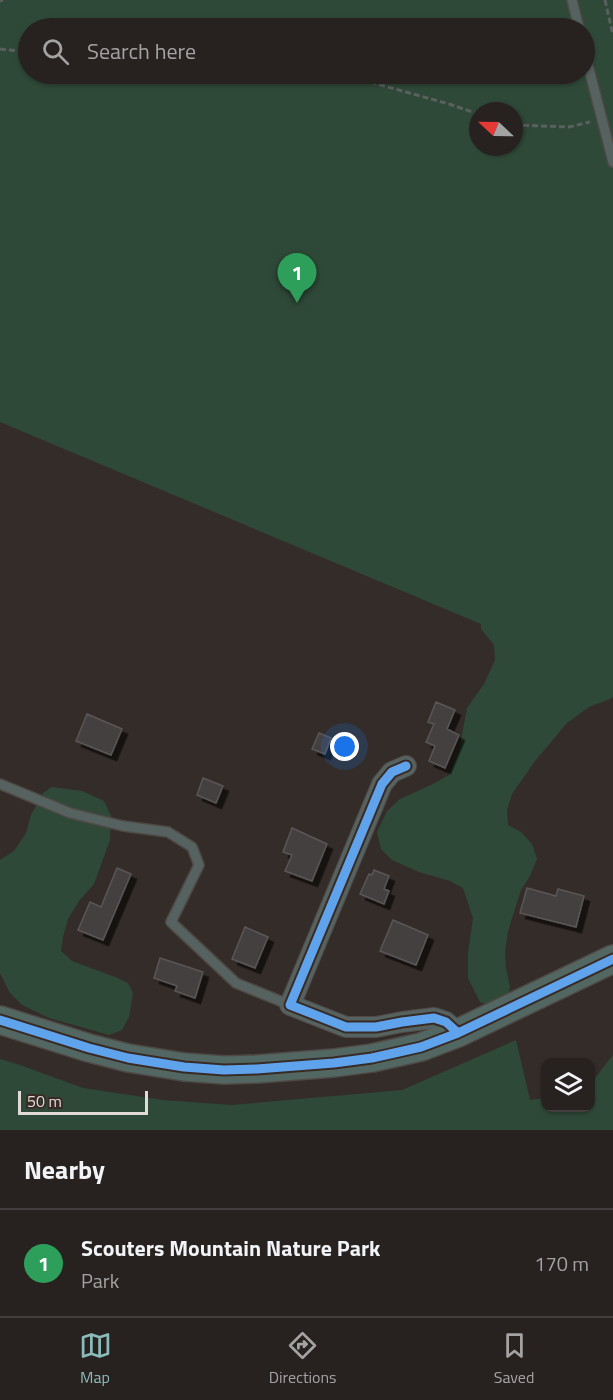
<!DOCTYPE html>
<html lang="en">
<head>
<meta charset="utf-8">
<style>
  body { margin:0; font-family:"Titillium Web",sans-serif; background:#332e2c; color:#f1f3f6 }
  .controls { position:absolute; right:18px; bottom:18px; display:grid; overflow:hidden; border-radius:12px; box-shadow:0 2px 4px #0004 }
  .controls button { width:54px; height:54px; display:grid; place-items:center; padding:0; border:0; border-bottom:2px solid #433e3d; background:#27211f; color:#f1f3f6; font:30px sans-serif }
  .compass { position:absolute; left:469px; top:102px; width:54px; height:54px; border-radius:50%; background:#27211f; box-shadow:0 2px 4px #0004; rotate:292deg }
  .scale { position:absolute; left:18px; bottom:15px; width:130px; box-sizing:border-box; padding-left:6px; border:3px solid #e2dad6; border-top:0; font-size:16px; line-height:21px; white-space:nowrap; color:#e2dad6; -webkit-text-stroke:4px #382b25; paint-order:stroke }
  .you { position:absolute; left:345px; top:747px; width:21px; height:21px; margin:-15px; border:4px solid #fff; border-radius:50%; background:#1a73e8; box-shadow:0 0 0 9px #1a73e833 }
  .badge { display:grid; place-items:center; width:39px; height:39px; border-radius:50%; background:#8bbbb9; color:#fff; font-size:20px; font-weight:700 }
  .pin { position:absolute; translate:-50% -50px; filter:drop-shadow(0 2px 3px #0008) }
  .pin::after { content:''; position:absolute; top:32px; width:21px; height:18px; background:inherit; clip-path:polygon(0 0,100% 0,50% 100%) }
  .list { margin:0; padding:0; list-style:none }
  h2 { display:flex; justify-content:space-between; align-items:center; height:78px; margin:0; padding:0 24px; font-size:26px }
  h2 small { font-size:20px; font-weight:400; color:#a4a3a4 }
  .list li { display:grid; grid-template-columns:39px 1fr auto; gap:18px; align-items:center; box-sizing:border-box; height:108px; padding:0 24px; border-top:2px solid #433e3d }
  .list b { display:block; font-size:22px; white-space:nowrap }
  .list p { margin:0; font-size:20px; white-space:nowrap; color:#a4a3a4 }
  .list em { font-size:20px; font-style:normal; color:#a4a3a4 }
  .icon { flex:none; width:33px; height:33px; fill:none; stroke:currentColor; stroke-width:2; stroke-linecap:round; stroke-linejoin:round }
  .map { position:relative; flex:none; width:613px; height:1130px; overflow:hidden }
  .search { position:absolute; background:#27211f; box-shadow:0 2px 4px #0004; left:18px; right:18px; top:18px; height:66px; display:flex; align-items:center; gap:15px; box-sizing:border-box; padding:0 21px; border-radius:33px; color:#a4a3a4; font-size:22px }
  .sheet { height:186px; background:#27211f }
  nav { display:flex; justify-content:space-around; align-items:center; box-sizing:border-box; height:84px; border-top:2px solid #433e3d; background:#27211f; font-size:16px; color:#a4a3a4 }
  nav a { display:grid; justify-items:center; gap:3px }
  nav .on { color:#8bbbb9 }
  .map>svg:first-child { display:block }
</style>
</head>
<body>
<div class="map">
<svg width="613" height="1130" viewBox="0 0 613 1130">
  <defs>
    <filter id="shadow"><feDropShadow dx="5.5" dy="5.5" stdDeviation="0" flood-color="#0009"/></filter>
  </defs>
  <rect width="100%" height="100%" fill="#342c29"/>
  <!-- green -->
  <path fill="#2f4938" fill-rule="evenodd" d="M0,0h613v697l-3,2 -21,8 -22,16 -32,38 -23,33 -5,16 1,15 13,7 11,12 5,15 -7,17 -9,14 -13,41 -3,21 1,16 4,19 -4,16 -12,4 -14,-5 -12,-24v-25l5,-35 -10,-30 -13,-7 -31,-9 -27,-12 -11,-11 -4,-17 10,-21 13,-12 31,-14 18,-10 10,-24 8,-43 17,-24 11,-24 -1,-15 -13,-16v-5l-481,-202zM28,28h556v46h-556zM478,111h36v36h-36z
    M52,787l30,4 22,10 7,15 -1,24 -16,44 -15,17 -11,18 -5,18 -2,14 11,10 43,16 13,6 5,10 -4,24 -7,13 -13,5 -60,-17 -27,-13 -12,-12 -10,-20v-113l14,-9 12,-18 5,-18 12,-22z
    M516,1040l14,60 15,-2 1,10h44l1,-25 22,-28v75h-613v-71l20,6 63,23 80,12 69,5 170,-15z"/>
  <!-- building -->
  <path fill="#454141" stroke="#5a5557" stroke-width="1.5" filter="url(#shadow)" d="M436,702l19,8 -8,19 12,6 -14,33 -16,-7 6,-15 -9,-4 8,-18 -6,-2z
    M87,714l35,15 -11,26 -35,-14z
    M319,733l12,5 -6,16 -13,-5z
    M203,778l20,8 -7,17 -19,-8z
    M292,828l35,16 -15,37 -27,-10 7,-16 -9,-3z
    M117,868l14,6 -28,66 -25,-10 12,-28 11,5z
    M374,870l15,6 -5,13 5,2 -5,13 -24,-10 9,-20 3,1z
    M527,888l29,8 2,-7 26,7 -8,31 -56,-14z
    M393,920l35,15 -12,30 -36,-14z
    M245,927l23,10 -13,31 -23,-9z
    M160,958l43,14 -8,26 -20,-7 2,-5 -23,-8z"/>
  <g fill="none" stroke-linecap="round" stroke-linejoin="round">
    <defs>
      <path id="lane" d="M572,0l7,28
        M584,50l29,112
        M0,784l70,29 53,13 45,6 24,15 7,18 -28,57 65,61 54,22"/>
      <path id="street" d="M406,766l-14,6 -10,12 -92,221 56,22h30l26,-5 32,-4 12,4 12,11"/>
      <path id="secondary" d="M0,1020l89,28 39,10 56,9 40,3 33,-1 77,-6 38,-5 49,-11 37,-14 155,-74"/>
    </defs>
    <!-- lane casing -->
    <use href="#lane" stroke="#4f4946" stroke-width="12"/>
    <!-- street casing -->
    <use href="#street" stroke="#4f4946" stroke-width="22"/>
    <!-- secondary casing -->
    <use href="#secondary" stroke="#4f4946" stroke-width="30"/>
    <!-- path -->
    <path stroke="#59605d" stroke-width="3" stroke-dasharray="6 3" stroke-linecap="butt" d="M605,0l8,35
      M0,1l3,-1
      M0,49l28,3
      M290,74l73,6 86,24 29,10
      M514,125l55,2 21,-5"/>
    <!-- lane -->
    <use href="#lane" stroke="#55625f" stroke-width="9"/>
    <!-- street -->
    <use href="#street" stroke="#55625f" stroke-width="20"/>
    <!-- secondary -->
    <use href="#secondary" stroke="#536762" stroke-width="27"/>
    <defs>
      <path id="cycleway" d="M406,766l-14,6 -10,12 -92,221 56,22h30l26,-5 32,-4 12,4 12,11
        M0,1020l89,28 39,10 56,9 40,3 33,-1 77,-6 38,-5 49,-11 37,-14 155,-74"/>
    </defs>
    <!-- cycleway casing -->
    <use href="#cycleway" stroke="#382b25" stroke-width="13"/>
    <!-- cycleway -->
    <use href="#cycleway" stroke="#60a3ed" stroke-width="9"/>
  </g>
</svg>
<div class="controls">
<button><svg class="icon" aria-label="layers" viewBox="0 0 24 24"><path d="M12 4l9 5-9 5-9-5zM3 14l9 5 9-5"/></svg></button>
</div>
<svg class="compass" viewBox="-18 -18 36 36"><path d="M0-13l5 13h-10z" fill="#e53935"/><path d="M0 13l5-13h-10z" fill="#a4a3a4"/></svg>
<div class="scale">50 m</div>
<div class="you"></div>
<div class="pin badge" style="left:297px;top:303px;background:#2e9e5b">1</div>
<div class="search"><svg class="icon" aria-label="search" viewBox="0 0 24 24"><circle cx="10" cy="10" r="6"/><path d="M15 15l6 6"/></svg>Search here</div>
</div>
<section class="sheet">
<h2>Nearby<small></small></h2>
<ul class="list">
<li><span class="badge" style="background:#2e9e5b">1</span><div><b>Scouters Mountain Nature Park</b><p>Park</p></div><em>170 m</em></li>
</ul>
</section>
<nav>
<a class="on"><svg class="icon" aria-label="map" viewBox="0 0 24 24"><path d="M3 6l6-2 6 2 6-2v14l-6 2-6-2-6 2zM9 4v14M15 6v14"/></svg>Map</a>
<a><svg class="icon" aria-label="directions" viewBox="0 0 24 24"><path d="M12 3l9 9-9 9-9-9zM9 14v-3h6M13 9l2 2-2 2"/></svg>Directions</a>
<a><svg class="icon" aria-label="saved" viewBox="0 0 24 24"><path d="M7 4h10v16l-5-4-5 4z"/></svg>Saved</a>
</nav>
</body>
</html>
